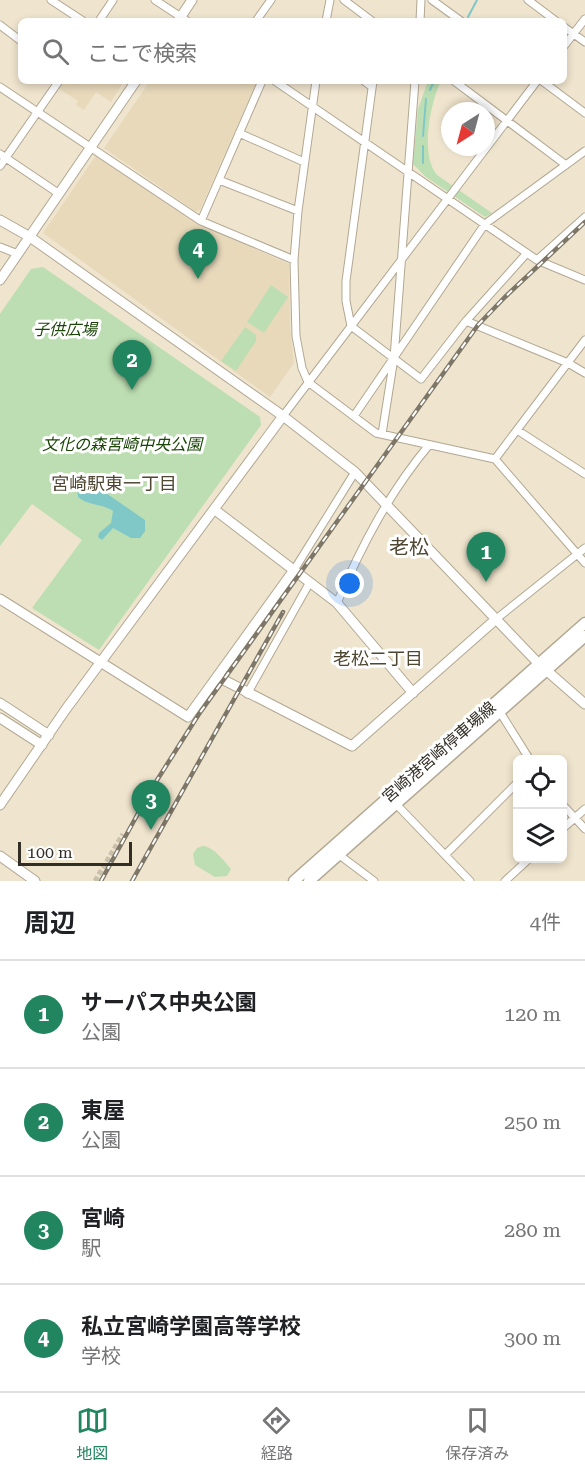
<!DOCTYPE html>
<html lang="ja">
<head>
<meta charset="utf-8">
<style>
  body { margin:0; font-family:"Roboto Serif","Noto Sans JP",serif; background:#f6f6f6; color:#202124 }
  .controls { position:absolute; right:18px; bottom:18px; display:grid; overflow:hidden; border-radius:9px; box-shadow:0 3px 9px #0003 }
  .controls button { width:54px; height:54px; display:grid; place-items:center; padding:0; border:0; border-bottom:2px solid #e0e0e0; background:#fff; color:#202124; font:30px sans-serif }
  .compass { position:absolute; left:441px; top:102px; width:54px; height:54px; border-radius:50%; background:#fff; box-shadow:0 3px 9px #0003; rotate:216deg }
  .scale { position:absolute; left:18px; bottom:15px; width:114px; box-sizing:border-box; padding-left:6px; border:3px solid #322e25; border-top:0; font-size:16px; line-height:21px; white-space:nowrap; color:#322e25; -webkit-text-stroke:4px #fff; paint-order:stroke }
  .you { position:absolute; left:350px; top:584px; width:21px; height:21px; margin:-15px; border:4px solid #fff; border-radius:50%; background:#1a73e8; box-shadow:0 0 0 9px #1a73e833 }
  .badge { display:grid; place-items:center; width:39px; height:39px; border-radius:50%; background:#21855f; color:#fff; font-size:20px; font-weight:700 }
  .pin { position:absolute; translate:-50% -50px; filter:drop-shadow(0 2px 3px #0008) }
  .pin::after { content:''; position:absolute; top:32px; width:21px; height:18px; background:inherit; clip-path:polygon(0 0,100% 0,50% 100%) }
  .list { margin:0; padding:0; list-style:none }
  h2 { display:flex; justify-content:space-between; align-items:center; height:78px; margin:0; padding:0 24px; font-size:26px }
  h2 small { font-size:20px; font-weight:400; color:#757577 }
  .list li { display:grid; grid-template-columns:39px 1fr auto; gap:18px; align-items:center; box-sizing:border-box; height:108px; padding:0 24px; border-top:2px solid #e0e0e0 }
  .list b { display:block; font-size:22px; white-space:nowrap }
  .list p { margin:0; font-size:20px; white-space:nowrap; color:#757577 }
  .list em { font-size:20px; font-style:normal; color:#757577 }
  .icon { flex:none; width:33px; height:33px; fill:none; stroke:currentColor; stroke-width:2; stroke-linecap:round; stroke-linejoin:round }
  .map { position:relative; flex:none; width:585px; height:881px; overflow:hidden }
  .search { position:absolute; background:#fff; box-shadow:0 3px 9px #0003; left:18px; right:18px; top:18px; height:66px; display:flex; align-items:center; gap:15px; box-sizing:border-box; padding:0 21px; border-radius:9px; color:#757577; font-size:22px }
  .sheet { height:510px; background:#fff }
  nav { display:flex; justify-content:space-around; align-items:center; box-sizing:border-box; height:84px; border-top:2px solid #e0e0e0; background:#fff; font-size:16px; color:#757577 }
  nav a { display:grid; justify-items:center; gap:3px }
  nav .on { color:#21855f }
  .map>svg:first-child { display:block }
</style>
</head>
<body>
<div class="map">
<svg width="585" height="881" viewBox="0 0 585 881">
  <rect width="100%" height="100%" fill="#efe4cd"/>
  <!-- built -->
  <path fill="#e8d9bb" d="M63,81h61l-13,21 -15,-10 -12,18 -8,-5 2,-4 -20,-13z
    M150,81h107l-57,129 -4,2 -92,-64z
    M97,154l102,70 90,40 1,63 4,36 -24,34 -227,-164z"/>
  <!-- green -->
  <path fill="#bddeb2" d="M428,81h13c-11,22 -21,74 -4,94l55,38 -7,4 -59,-40 -13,-13 5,-55z
    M43,267l217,150 1,8 -162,225 -67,-42 50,-68 -50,-36 -32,42v-232l31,-45z
    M271,285l17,12 -24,36 -17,-11z
    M245,327l11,8v6l-20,30 -15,-10z
    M203,846c11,1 21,15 28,23l-4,7 -12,1 -20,-12 -2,-11 4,-6z"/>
  <!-- water -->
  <path fill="#80c8c8" d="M90,482l55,38v11l-5,7h-9l-18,-10 -11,12 -4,-3 1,-4 12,-10 2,-12c-12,-8 -25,-5 -35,-14l-1,-12z"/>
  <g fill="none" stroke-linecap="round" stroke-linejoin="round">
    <!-- stream -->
    <path stroke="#80c8c8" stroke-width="2" d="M468,17l9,-17
      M430,90l4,-9
      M423,136l3,-37
      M423,146v17"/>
    <!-- pedestrian-tunnel -->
    <path stroke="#c9c0ab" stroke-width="5" stroke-dasharray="5 2.5" stroke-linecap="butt" d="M95,881l28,-47"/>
    <defs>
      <path id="minor" d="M51,0l32,21
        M155,0l32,21
        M344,0l28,21
        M432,0l29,21
        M528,0l28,21
        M99,21l14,-21
        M256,21l15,-21
        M326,21l4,-21
        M420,21l1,-21
        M0,25l21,16
        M564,27l21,15
        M564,46l21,-27
        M275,81l262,179 48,20
        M316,81l-18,130 -4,49 2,76 6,32 6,14 68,51 119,26 90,104
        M364,81l8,6
        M373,81l-27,200v20l5,25 70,53 45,-58 61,-68
        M454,81l112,84
        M542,81l43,32
        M0,87l201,134 93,39
        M239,133l65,29
        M0,154l58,39
        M0,166l59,-85
        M219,180l79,31
        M201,221l61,-140
        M0,247l18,7
        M537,260l48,-43
        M466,321l102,42 17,10
        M283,416l254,-335
        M354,416l131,-192 100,-73
        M517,430l68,44
        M382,434l12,-76 21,-277
        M495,459l90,-119
        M294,570l61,-98
        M337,603c25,-58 52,-110 92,-158
        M495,620l90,-72
        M247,694l63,-112
        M498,709l32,51
        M395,803l75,78
        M562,804l23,25
        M562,829l23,-20
        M338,854l36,27
        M445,855l73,-73
        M505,881l25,-23"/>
      <path id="tertiary" d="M178,21l14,-21
        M0,220l30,17 253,179 72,56 183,191 47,41
        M0,280l136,-199
        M215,510l122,93 76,90
        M0,599l188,118 106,-147
        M218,677l134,69 143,-126
        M0,703l49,32
        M0,718l42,27
        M0,805l66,-96 217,-293
        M0,856l35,25"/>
      <path id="secondary" d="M294,881l291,-258
        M309,881l276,-245"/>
    </defs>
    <!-- minor casing -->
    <use href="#minor" stroke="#b2a792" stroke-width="9"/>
    <!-- tertiary casing -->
    <use href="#tertiary" stroke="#b2a792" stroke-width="11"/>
    <!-- secondary casing -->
    <use href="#secondary" stroke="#b2a792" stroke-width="13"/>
    <!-- minor -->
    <use href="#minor" stroke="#fff" stroke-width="7"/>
    <!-- tertiary -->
    <use href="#tertiary" stroke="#fff" stroke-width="9"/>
    <!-- secondary -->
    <use href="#secondary" stroke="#fff" stroke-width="10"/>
    <defs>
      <path id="rail" d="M101,881l51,-93 47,-74 279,-389 27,-28 80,-75
        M132,881l151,-269"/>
    </defs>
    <!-- rail casing -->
    <use href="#rail" stroke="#7e7768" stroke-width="4.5"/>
    <!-- rail -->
    <use href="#rail" stroke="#fff" stroke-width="2" stroke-dasharray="7" stroke-linecap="butt"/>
  </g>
  <g text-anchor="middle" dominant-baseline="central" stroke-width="6" stroke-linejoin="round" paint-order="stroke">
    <!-- park labels -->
    <g font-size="16" font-style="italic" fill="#1b4607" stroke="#fff">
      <text x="65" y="329">子供広場</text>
      <text x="122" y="444">文化の森宮崎中央公園</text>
    </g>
    <!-- street labels -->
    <g font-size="16" fill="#322e25" stroke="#fff">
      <text transform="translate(439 752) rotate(-41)">宮崎港宮崎停車場線</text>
    </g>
    <!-- neighbourhood labels -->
    <g font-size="18" fill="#504733" stroke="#fff">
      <text x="114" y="483">宮崎駅東一丁目</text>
      <text x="378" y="658">老松二丁目</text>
    </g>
    <!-- quarter labels -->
    <g font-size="20" fill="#504733" stroke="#fff">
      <text x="409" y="547">老松</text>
    </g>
  </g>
</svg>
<div class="controls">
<button><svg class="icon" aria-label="locate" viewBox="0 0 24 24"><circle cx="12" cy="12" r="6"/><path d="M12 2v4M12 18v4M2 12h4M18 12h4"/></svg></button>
<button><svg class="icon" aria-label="layers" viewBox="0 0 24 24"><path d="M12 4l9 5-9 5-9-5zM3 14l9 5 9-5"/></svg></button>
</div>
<svg class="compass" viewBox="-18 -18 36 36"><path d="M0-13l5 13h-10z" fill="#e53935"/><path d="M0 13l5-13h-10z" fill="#757577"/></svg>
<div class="scale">100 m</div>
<div class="you"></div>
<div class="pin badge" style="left:486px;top:582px">1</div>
<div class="pin badge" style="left:132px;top:390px">2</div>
<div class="pin badge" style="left:151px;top:830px">3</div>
<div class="pin badge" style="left:198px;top:279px">4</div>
<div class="search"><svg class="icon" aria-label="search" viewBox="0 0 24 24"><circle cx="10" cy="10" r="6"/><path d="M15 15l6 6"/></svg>ここで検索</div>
</div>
<section class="sheet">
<h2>周辺<small>4件</small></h2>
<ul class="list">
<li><span class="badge">1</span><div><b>サーパス中央公園</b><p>公園</p></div><em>120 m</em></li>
<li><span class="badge">2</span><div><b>東屋</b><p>公園</p></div><em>250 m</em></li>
<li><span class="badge">3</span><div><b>宮崎</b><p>駅</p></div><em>280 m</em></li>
<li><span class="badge">4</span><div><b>私立宮崎学園高等学校</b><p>学校</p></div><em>300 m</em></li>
</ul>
</section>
<nav>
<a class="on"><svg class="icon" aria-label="map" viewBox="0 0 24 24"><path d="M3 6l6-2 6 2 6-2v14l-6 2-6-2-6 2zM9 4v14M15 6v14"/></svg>地図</a>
<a><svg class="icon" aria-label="directions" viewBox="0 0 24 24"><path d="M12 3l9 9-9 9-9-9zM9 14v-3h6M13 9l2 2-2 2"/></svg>経路</a>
<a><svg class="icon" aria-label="saved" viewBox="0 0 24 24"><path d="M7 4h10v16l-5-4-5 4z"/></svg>保存済み</a>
</nav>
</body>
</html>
